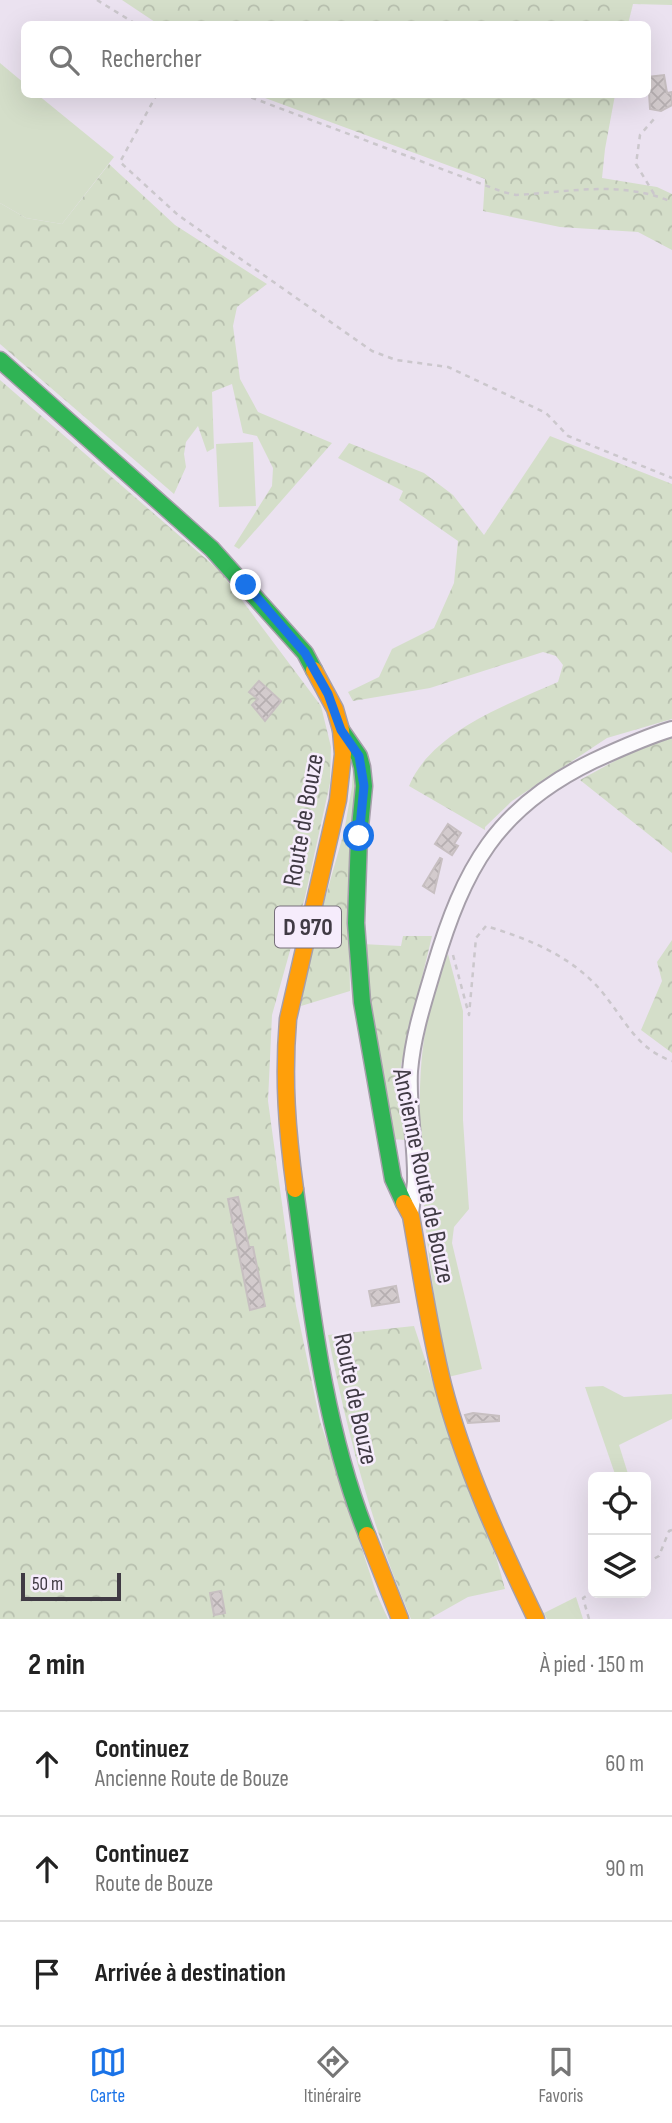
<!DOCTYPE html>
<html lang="fr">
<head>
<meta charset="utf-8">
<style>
  body { margin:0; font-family:"Sofia Sans Condensed",sans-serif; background:#f2f2f2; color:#222 }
  .controls { position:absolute; right:21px; bottom:21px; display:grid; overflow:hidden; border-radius:10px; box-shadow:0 7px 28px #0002 }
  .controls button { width:63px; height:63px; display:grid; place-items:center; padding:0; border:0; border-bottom:2px solid #e0e0e0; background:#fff; color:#222; font:35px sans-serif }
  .scale { position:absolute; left:21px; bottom:18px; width:100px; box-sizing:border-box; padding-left:7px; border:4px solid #403a44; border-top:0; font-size:19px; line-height:24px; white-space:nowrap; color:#403a44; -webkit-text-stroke:5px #f6ecfc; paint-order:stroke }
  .stop { position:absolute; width:21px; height:21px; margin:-16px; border:5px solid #1a73e8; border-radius:50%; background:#fff }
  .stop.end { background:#1a73e8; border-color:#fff; box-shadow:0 2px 7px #0008 }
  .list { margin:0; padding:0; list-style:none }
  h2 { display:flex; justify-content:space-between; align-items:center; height:91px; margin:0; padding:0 28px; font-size:30px }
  h2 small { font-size:23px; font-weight:400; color:#767676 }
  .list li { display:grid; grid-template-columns:46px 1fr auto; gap:21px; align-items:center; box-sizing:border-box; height:105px; padding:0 28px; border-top:2px solid #e0e0e0 }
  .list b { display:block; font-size:26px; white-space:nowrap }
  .list p { margin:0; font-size:23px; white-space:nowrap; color:#767676 }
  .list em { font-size:23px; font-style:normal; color:#767676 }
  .icon { flex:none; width:38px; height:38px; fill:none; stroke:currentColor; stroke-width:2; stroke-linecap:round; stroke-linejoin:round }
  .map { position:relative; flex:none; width:672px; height:1619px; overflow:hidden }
  .search { position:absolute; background:#fff; box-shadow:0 7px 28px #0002; left:21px; right:21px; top:21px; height:77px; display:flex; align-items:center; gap:18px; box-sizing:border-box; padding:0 24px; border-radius:10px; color:#767676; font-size:26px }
  .sheet { height:406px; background:#fff }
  nav { display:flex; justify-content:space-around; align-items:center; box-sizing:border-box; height:98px; border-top:2px solid #e0e0e0; background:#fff; font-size:19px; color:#767676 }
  nav a { display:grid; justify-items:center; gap:4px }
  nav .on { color:#1a73e8 }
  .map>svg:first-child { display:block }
</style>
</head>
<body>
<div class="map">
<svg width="672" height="1619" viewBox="0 0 672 1619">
  <defs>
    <pattern id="forest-crowns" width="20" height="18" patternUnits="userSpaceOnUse" patternTransform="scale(1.75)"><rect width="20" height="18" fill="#d4dec9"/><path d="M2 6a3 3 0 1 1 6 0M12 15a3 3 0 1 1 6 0" fill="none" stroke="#b7bfae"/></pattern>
    <pattern id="building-cross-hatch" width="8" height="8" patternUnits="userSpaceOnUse" patternTransform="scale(1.75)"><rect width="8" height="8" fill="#d3cbcd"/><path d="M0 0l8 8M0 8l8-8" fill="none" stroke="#b6afb1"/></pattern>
  </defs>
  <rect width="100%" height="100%" fill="#ebe2f0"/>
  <!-- grass -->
  <path fill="#d4dec9" d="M0,63l24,20v11l14,1 76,62 -52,67 -36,-6 -26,-15z
    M253,442l3,64 -37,1 -3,-63z
    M353,765h3l-4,88 -8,-21 8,-45z
    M448,954l15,57v109l6,89 -15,18 -2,16 30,126 -34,8c-14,-72 -24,-145 -27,-218 -3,-73 -3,-137 27,-205z
    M603,1386l21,11 48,-3v25l-53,26 10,32h-13l-31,-90z
    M576,1597l7,22h-36l-3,-6z"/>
  <!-- forest -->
  <path fill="url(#forest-crowns)" d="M122,0h550v5l-39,-1 -5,20h-470z
    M257,95h358l-10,54 -3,29 55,9 15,7v56l-34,-18 -78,-5 -77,-16 2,-32z
    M109,164l66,61 92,59 -30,23 -4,19 7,53 18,33 74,31 -93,106 -5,-3 38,-60 1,-18 -16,-32 -14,-3 -11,-49 -20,8 2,56 -7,4 -9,-26 -12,16 -2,12 2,13 -12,27 -174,-150v-141l26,15 36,6z
    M0,380l220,191 101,135 10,41 -1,36 -25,114 -33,118 -4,86 28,205 24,115 57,174 11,24h-388z
    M550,436l122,48v235l-65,19 -95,63 -27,26v3l-76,-44c22,-54 99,-82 149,-104l5,-17 -7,-9 -13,-4 -113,36 -77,13 -5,-9 31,-15 13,-28 42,-21 20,-45 4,-42 -59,-41 4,-9 -65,-33 11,-15 75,30 29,22 31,40z
    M672,736v117l-92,-73 53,-29z
    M344,832l8,21 -3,82 1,56 -49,15 10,-58z
    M403,936h29l-31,129v32l4,43 -12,-1 -31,-195 39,2z
    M672,940v113l-31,-23 21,-49 -5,-19z
    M414,1326l44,132 39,102 8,29 -37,8 -39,22h-18c-39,-91 -64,-186 -83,-284z"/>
  <!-- building -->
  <path fill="url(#building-cross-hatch)" stroke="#c7bfc1" stroke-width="2" d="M664,75l3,18 5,-1v13l-11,6 -11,-2 -2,-32z
    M259,681l22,20 -16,20 -13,-16 6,-6 -9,-7z
    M448,824l13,9 -7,11 4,2 -6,9 -17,-11z
    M440,858l2,1 -8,34 -11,-7z
    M238,1197l11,50h4l12,59 -15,4 -22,-111z
    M396,1286l3,16 -27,4 -3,-15z
    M473,1413l26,3v5l-31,2 -3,-8z
    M221,1591l4,22 -11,2 -4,-22z"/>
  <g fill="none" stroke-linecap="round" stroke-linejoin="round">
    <defs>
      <path id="street" d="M411,1214c1,-10 3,-21 4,-32 1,-37 -7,-74 -5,-111 3,-36 14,-69 24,-103 30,-100 62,-160 159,-207 26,-12 52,-24 79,-32"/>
      <path id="fast" d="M0,360l212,189 93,104 9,17
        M341,730l18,26 3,11 2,19 -5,51 -3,86 6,79 31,177 11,24
        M295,1189c16,117 28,236 72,346"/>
      <path id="slow" d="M295,1189c-8,-59 -12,-110 -7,-170l50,-219 5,-46 -2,-24 -6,-21 -21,-39
        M404,1203l7,13c10,56 18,113 32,169 21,81 57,159 93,234
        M367,1535l33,84"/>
    </defs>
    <!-- street casing -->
    <use href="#street" stroke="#a69faa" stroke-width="18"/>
    <!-- fast casing -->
    <use href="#fast" stroke="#a69faa" stroke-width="19"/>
    <!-- slow casing -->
    <use href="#slow" stroke="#a69faa" stroke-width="19"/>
    <!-- path -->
    <path stroke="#cbc7cc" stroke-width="2.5" stroke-dasharray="5 5" stroke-linecap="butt" d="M97,0l39,24
      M157,94l-37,68 58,53 194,136 24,9 52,7 98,46 22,23 104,42
      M242,94l261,98 13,3c54,-3 105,-15 156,7
      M654,194l-18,-30 4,-29 14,-16
      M453,955l16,60 7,-77 10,-12c39,12 76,26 106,55 28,27 40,67 80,80
      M646,1563l13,-7 10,-25 3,-1
      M589,1619l-6,-21 10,-6"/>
    <!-- street -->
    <use href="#street" stroke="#fcfbfd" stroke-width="14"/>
    <!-- fast -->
    <use href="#fast" stroke="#30b455" stroke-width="16"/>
    <!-- slow -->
    <use href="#slow" stroke="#ff9f0a" stroke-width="16"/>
  </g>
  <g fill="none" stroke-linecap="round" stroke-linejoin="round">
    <!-- route -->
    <path stroke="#1a73e8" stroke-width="9" d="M246,585l59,68 23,41 13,36 18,26 5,30 -5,50"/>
  </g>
  <g text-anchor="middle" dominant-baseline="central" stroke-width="5" stroke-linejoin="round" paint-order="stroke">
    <!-- shield labels -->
    <rect fill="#f6ecfc" stroke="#776f7b" stroke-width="2" x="275" y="906.5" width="66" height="41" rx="5"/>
    <g font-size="24" font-weight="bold" fill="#403a44">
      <text x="308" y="927">D 970</text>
    </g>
    <!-- street labels -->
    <g font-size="26" fill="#403a44" stroke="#f6ecfc">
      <text transform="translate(304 820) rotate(-80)">Route de Bouze</text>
      <text transform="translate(423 1176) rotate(78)">Ancienne Route de Bouze</text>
      <text transform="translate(355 1399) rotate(78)">Route de Bouze</text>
    </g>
  </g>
</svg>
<div class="controls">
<button><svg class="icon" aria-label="locate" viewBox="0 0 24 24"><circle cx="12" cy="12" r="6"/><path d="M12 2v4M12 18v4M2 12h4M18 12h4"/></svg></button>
<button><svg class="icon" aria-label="layers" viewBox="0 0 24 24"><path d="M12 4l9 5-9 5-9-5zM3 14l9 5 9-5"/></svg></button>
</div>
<div class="scale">50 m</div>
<div class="stop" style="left:359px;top:836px"></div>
<div class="stop end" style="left:246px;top:585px"></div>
<div class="search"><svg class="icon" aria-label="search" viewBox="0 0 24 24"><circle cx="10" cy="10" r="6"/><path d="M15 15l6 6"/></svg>Rechercher</div>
</div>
<section class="sheet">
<h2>2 min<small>À pied · 150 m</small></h2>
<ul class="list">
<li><svg class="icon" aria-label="ahead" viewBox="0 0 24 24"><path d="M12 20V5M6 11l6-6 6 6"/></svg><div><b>Continuez</b><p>Ancienne Route de Bouze</p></div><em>60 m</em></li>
<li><svg class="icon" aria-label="ahead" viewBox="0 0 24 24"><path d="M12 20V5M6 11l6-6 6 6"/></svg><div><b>Continuez</b><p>Route de Bouze</p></div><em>90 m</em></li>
<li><svg class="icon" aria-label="arrive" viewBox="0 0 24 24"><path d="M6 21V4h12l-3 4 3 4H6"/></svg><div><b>Arrivée à destination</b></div></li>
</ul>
</section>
<nav>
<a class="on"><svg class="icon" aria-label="map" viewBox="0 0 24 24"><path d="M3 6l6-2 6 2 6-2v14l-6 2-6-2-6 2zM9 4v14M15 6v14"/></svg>Carte</a>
<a><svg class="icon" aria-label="directions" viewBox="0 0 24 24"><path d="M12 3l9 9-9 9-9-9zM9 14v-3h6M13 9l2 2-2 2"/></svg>Itinéraire</a>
<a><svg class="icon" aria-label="saved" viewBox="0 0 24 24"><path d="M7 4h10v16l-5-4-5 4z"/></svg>Favoris</a>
</nav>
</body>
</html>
